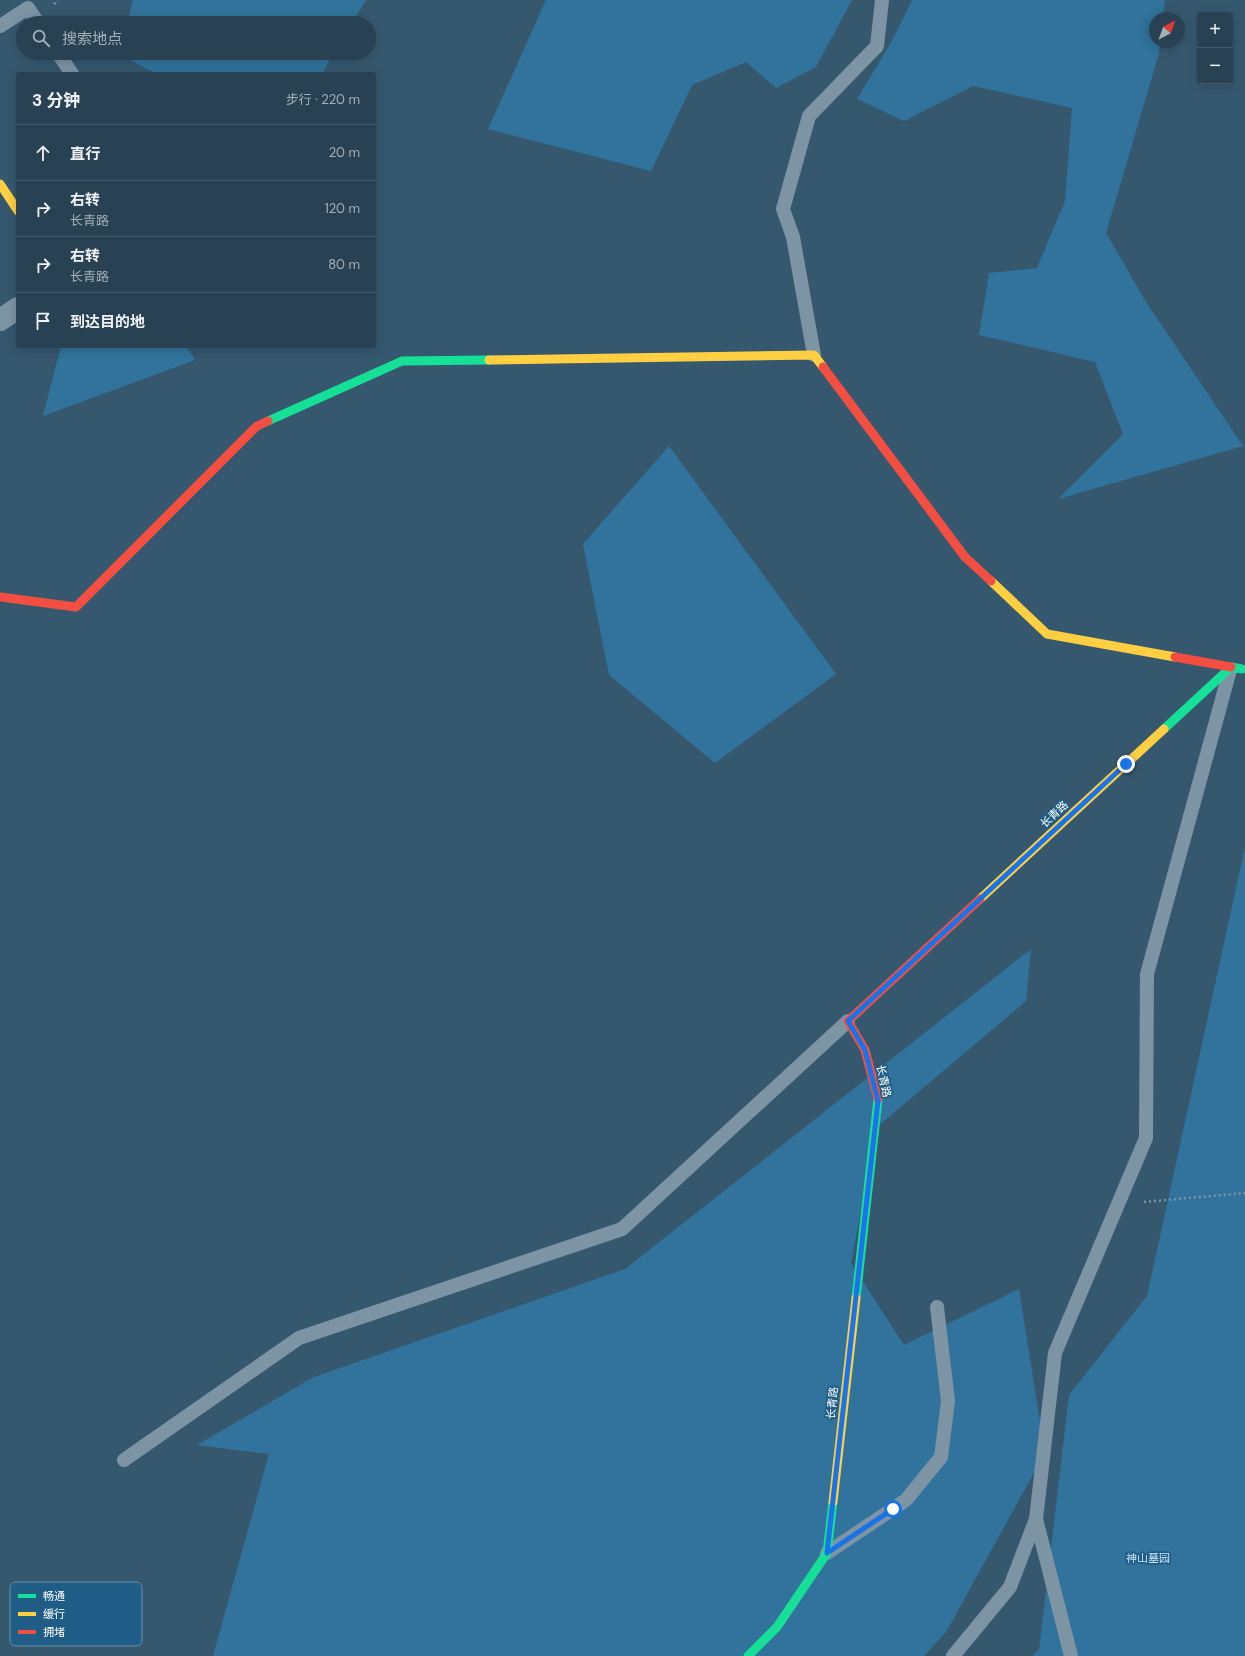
<!DOCTYPE html>
<html lang="zh">
<head>
<meta charset="utf-8">
<style>
  body { margin:0; font-family:"DM Sans","Noto Sans SC",sans-serif; background:#30495a; color:#f1f3f6 }
  .controls { position:absolute; right:12px; top:12px; display:grid; overflow:hidden; border-radius:4px; box-shadow:0 2px 10px #0003 }
  .controls button { width:36px; height:36px; display:grid; place-items:center; padding:0; border:0; border-bottom:1px solid #445b6a; background:#284253; color:#f1f3f6; font:20px sans-serif }
  .compass { position:absolute; left:1149px; top:12px; width:36px; height:36px; border-radius:50%; background:#284253; box-shadow:0 2px 10px #0003; rotate:41deg }
  .stop { position:absolute; width:12px; height:12px; margin:-9px; border:3px solid #1a73e8; border-radius:50%; background:#fff }
  .stop.end { background:#1a73e8; border-color:#fff; box-shadow:0 1px 4px #0008 }
  .list { margin:0; padding:0; list-style:none }
  h2 { display:flex; justify-content:space-between; align-items:center; height:52px; margin:0; padding:0 16px; font-size:17px }
  h2 small { font-size:13px; font-weight:400; color:#a5b0b8 }
  .list li { display:grid; grid-template-columns:26px 1fr auto; gap:12px; align-items:center; box-sizing:border-box; height:56px; padding:0 16px; border-top:1px solid #445b6a }
  .list b { display:block; font-size:15px; white-space:nowrap }
  .list p { margin:0; font-size:13px; white-space:nowrap; color:#a5b0b8 }
  .list em { font-size:13px; font-style:normal; color:#a5b0b8 }
  .icon { flex:none; width:22px; height:22px; fill:none; stroke:currentColor; stroke-width:2; stroke-linecap:round; stroke-linejoin:round }
  .map { position:relative; flex:none; width:1245px; height:1656px; overflow:hidden }
  .search { position:absolute; background:#284253; box-shadow:0 2px 10px #0003; left:16px; top:16px; width:360px; height:44px; display:flex; align-items:center; gap:10px; box-sizing:border-box; padding:0 14px; border-radius:22px; color:#a5b0b8; font-size:15px }
  .panel { position:absolute; background:#284253; box-shadow:0 2px 10px #0003; left:16px; top:72px; width:360px; height:276px; border-radius:4px }
  .map>svg:first-child { display:block }
</style>
</head>
<body>
<div class="map">
<svg width="1245" height="1656" viewBox="0 0 1245 1656">
  <rect width="100%" height="100%" fill="#36586f"/>
  <!-- green -->
  <path fill="#31739c" d="M133,0h233l-14,23h-225z
    M546,0h306l-36,67 -40,21 -30,-26 -54,23 -41,86 -163,-42z
    M912,0h253l-2,18h-8v24h5l-1,11 -53,180 40,69 97,144 -185,53 65,-65 -28,-72 -116,-27 10,-62 48,-5 28,-67 7,-93 -99,-22 -69,35 -47,-22 36,-60z
    M334,53l-12,21h-165l-39,-20z
    M61,346h125l9,14 -152,56z
    M669,446l167,228 -121,89 -106,-88 -26,-131z
    M1245,847v809h-213l7,-6 30,-255 78,-99z
    M1031,949l-5,52 -149,126 -26,136 53,82 115,-56 26,164 -99,179 -22,24h-711l56,-202 -72,-9 117,-68 311,-108z"/>
  <g fill="none" stroke-linecap="round" stroke-linejoin="round">
    <!-- path -->
    <path stroke="#7d94a5" stroke-width="2.5" stroke-dasharray="2 3" stroke-linecap="butt" d="M54,4l4,-4
      M1144,1202l101,-9"/>
    <!-- lane -->
    <path stroke="#7d94a5" stroke-width="14" d="M0,26l28,-18 10,15
      M58,53l14,21
      M814,355l-21,-118 -10,-28 26,-93 68,-70 5,-46
      M124,1460l175,-122 323,-109 226,-208
      M1036,1519l35,137
      M827,1553l79,-53 35,-43 7,-56 -11,-94
      M953,1656l57,-69 26,-68 19,-166 91,-215 1,-164 83,-304"/>
    <!-- street -->
    <path stroke="#7d94a5" stroke-width="22" d="M0,320l18,-12"/>
    <!-- fast -->
    <path stroke="#16e098" stroke-width="9" d="M268,421l134,-60 87,-1
      M1164,729l67,-62 11,2
      M856,1298l22,-199
      M748,1656l29,-29 50,-74 6,-51"/>
    <!-- slow -->
    <path stroke="#ffcf43" stroke-width="9" d="M0,184l18,27
      M489,360l325,-5 9,12
      M991,581l56,53 128,23
      M980,899l184,-170
      M833,1502l23,-204"/>
    <!-- jam -->
    <path stroke="#f24e42" stroke-width="9" d="M823,367l142,190 26,24
      M0,597l76,10 181,-181 11,-5
      M1175,657l56,10
      M878,1099l-13,-49 -17,-29 132,-122"/>
  </g>
  <g fill="none" stroke-linecap="round" stroke-linejoin="round">
    <!-- route -->
    <path stroke="#1a73e8" stroke-width="5" d="M893,1509l-66,44 51,-452 -13,-51 -17,-29 278,-257"/>
  </g>
  <g text-anchor="middle" dominant-baseline="central" stroke-width="3.5" stroke-linejoin="round" paint-order="stroke">
    <!-- street labels -->
    <g font-size="11" fill="#fff" stroke="#1f5d86">
      <text transform="translate(1054 814) rotate(-43)">长青路</text>
      <text transform="translate(884 1081) rotate(77)">长青路</text>
      <text transform="translate(832 1403) rotate(-84)">长青路</text>
    </g>
    <!-- park labels -->
    <g font-size="11" fill="#cde7f8" stroke="#1f5d86">
      <text x="1148" y="1558">神山墓园</text>
    </g>
  </g>
  <!-- legend -->
  <rect x="10" y="1582" width="132" height="64" rx="6" fill="#1f5d86" stroke="#628eaa" stroke-width="1"/>
  <rect x="18" y="1594" width="18" height="4" fill="#16e098"/>
  <rect x="18" y="1612" width="18" height="4" fill="#ffcf43"/>
  <rect x="18" y="1630" width="18" height="4" fill="#f24e42"/>
  <g font-size="11" fill="#fff">
    <text x="43" y="1600">畅通</text>
    <text x="43" y="1618">缓行</text>
    <text x="43" y="1636">拥堵</text>
  </g>
</svg>
<div class="controls">
<button>+</button>
<button>−</button>
</div>
<svg class="compass" viewBox="-18 -18 36 36"><path d="M0-13l5 13h-10z" fill="#e53935"/><path d="M0 13l5-13h-10z" fill="#a5b0b8"/></svg>
<div class="stop" style="left:893px;top:1509px"></div>
<div class="stop end" style="left:1126px;top:764px"></div>
<div class="search"><svg class="icon" aria-label="search" viewBox="0 0 24 24"><circle cx="10" cy="10" r="6"/><path d="M15 15l6 6"/></svg>搜索地点</div>
<section class="panel">
<h2>3 分钟<small>步行 · 220 m</small></h2>
<ul class="list">
<li><svg class="icon" aria-label="ahead" viewBox="0 0 24 24"><path d="M12 20V5M6 11l6-6 6 6"/></svg><div><b>直行</b></div><em>20 m</em></li>
<li><svg class="icon" aria-label="right" viewBox="0 0 24 24"><path d="M7 20v-9h11M14 6l5 5-5 5"/></svg><div><b>右转</b><p>长青路</p></div><em>120 m</em></li>
<li><svg class="icon" aria-label="right" viewBox="0 0 24 24"><path d="M7 20v-9h11M14 6l5 5-5 5"/></svg><div><b>右转</b><p>长青路</p></div><em>80 m</em></li>
<li><svg class="icon" aria-label="arrive" viewBox="0 0 24 24"><path d="M6 21V4h12l-3 4 3 4H6"/></svg><div><b>到达目的地</b></div></li>
</ul>
</section>
</div>
</body>
</html>
